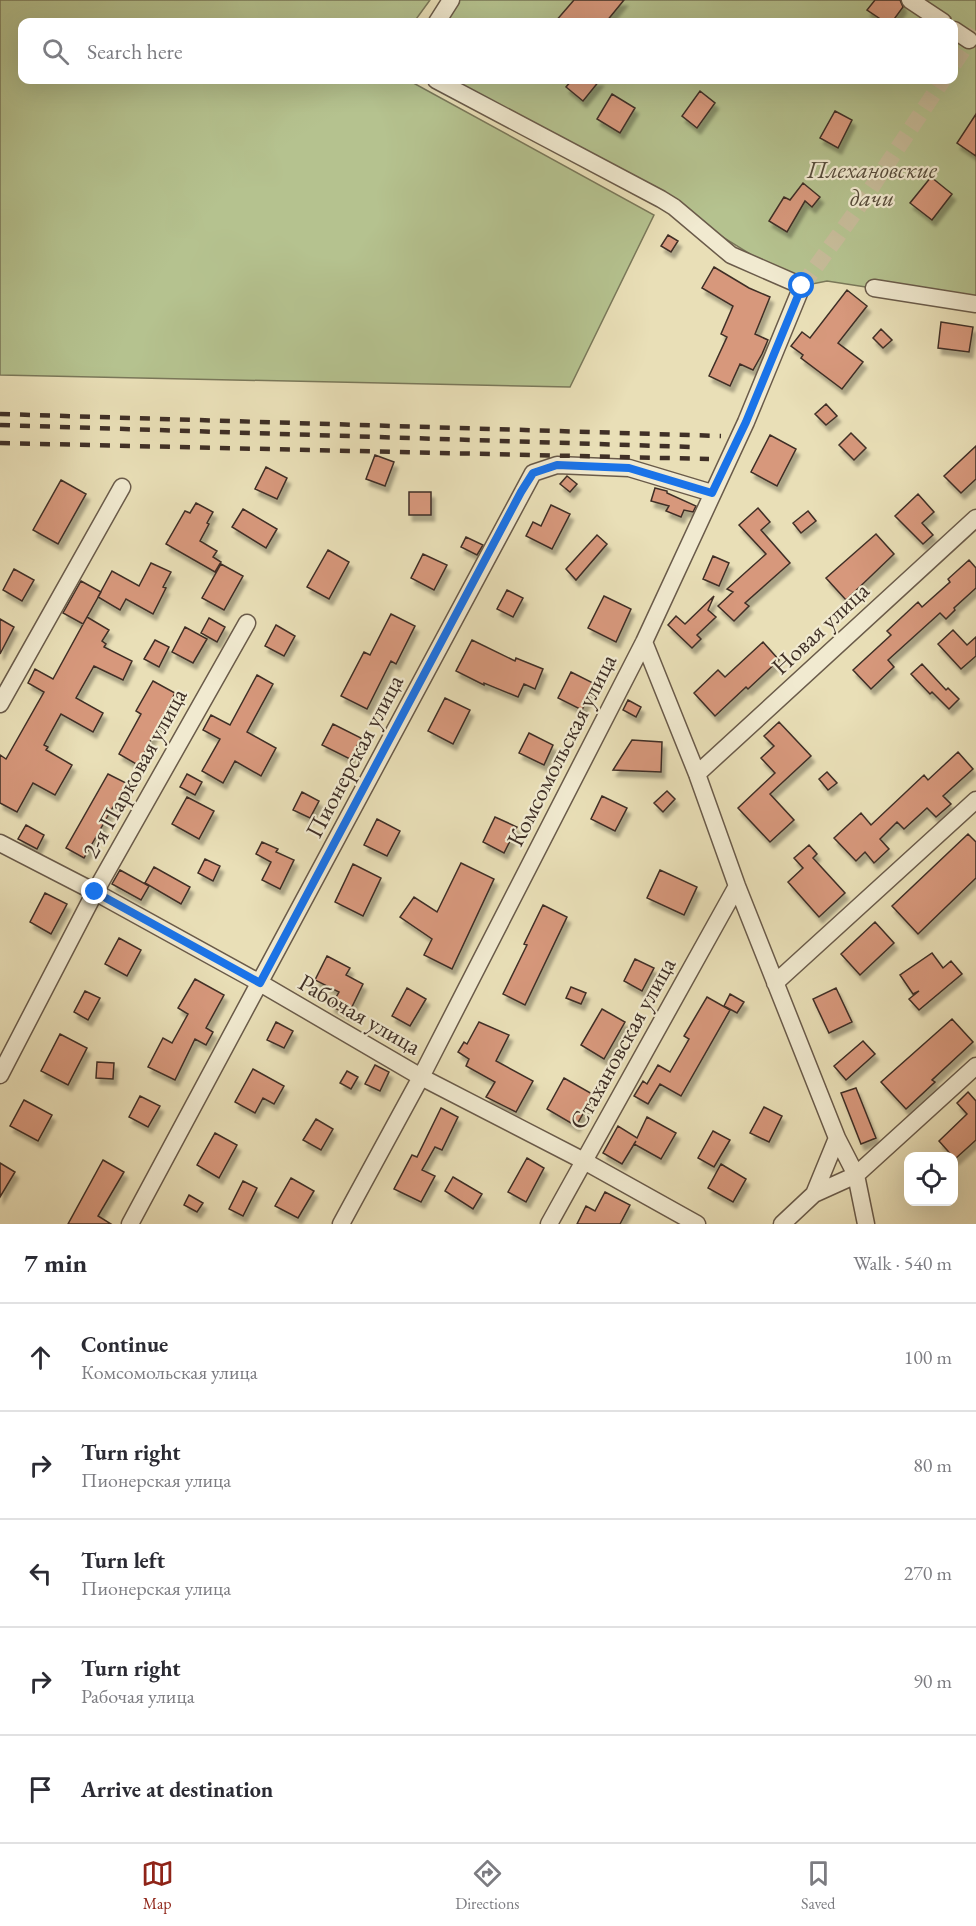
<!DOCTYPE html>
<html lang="en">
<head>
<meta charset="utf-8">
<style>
  body { margin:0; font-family:"EB Garamond",serif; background:#f7f7f7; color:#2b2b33 }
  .controls { position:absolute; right:18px; bottom:18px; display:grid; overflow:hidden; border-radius:12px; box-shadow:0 6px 24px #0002 }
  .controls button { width:54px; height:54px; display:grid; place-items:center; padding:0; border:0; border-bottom:2px solid #e1e1e2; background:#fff; color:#2b2b33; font:30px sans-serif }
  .stop { position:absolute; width:18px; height:18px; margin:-14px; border:4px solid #1a73e8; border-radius:50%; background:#fff }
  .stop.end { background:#1a73e8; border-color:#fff; box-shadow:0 2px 6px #0008 }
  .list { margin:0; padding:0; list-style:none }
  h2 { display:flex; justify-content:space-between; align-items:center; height:78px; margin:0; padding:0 24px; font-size:26px }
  h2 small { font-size:20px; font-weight:400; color:#7c7c81 }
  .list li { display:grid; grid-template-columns:39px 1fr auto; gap:18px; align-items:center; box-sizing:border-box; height:108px; padding:0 24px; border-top:2px solid #e1e1e2 }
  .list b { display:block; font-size:22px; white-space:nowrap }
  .list p { margin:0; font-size:20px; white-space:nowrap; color:#7c7c81 }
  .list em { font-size:20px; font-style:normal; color:#7c7c81 }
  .icon { flex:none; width:33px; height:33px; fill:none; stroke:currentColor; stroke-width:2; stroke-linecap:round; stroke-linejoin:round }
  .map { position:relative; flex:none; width:976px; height:1224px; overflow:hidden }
  .search { position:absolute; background:#fff; box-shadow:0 6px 24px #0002; left:18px; right:18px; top:18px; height:66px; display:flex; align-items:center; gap:15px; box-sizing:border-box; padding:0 21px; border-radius:12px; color:#7c7c81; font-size:22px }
  .sheet { height:618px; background:#fff }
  nav { display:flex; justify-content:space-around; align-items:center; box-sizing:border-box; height:84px; border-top:2px solid #e1e1e2; background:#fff; font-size:16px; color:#7c7c81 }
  nav a { display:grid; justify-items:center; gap:3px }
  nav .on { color:#8f2418 }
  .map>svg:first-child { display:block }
</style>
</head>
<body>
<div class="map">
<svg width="976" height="1224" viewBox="0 0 976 1224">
  <defs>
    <filter id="shadow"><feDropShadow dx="3.5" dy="6" stdDeviation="1.5" flood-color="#0004"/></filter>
  </defs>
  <rect width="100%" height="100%" fill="#e9dfb7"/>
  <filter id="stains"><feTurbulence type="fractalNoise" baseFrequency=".00333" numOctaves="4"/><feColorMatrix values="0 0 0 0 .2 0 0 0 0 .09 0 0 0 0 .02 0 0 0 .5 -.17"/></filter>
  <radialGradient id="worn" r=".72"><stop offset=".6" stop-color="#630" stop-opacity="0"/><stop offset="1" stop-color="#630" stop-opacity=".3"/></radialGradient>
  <!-- green -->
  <path fill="#b5c28f" stroke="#7a785a" stroke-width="1.5" d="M0,0h430l-16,22h-392v58h386l246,135 -84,172 -570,-12z
    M451,0h525v304l-149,-23 -25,5 -141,-87 -225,-119h518v-58h-517z"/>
  <!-- building -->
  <path fill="#d7987c" stroke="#3f2f26" stroke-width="1.5" filter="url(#shadow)" d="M574,0h50l-18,22h-51z
    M875,0h25l3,7 -11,15h-7l-18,-12z
    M572,80h28l-17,21 -17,-14z
    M700,91l15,12 -18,25 -15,-12z
    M612,94l23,14 -15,25 -23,-14z
    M835,111l17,9 -14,28 -18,-10z
    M976,114v42l-19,-13z
    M931,177l21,17 -20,26 -22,-17z
    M803,183l17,14 -8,10 -7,-6 -18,31 -18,-11 15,-24 6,3z
    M668,235l10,6 -7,11 -10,-6z
    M714,267l35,21 21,9 -15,37 13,6 -6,14 -9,16 -13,-6 -10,22 -21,-10 18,-39 -6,-3 12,-28 -31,-18z
    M847,290l20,16 -29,37 25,19 -21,27 -41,-31 2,-3 -12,-9 11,-14 8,6z
    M941,322l32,5 -4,25 -31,-4z
    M881,329l11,11 -9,8 -10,-10z
    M826,404l11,12 -11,9 -11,-11z
    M851,433l15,15 -12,12 -15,-15z
    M770,435l26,14 -19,37 -26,-14z
    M976,446v33l-15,14 -17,-17z
    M375,455l19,7 -9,24 -19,-7z
    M266,467l21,11 -10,21 -22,-10z
    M567,476l10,8 -7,8 -10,-8z
    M61,480l25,14 -28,50 -25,-14z
    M655,488l12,3v2l29,13 -3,6 -9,-2 -3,7 -15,-6 3,-5 -18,-5z
    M409,492h22v23h-22z
    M918,494l16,18 -12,11 11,12 -10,9 -28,-28z
    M196,503l17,9 -6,11 2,1 -9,17 17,10 -4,6 8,5 -6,10 -49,-28 19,-33 5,2z
    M551,505l19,9 -18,35 -26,-13 7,-14 8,4z
    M758,508l12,14 -9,8 29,33 -45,40 4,3 -15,15 -16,-15 15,-14 -6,-3 39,-35 -27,-29z
    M243,509l34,20 -11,19 -34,-21z
    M808,511l8,10 -15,12 -8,-10z
    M876,534l18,20 -48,46 -20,-22z
    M597,535l10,9 -31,36 -10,-11z
    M466,537l17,8 -6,10 -16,-8z
    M328,550l21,12 -20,37 -22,-12z
    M423,554l24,11 -13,25 -23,-12z
    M713,556l16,7 -10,23 -16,-7z
    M969,560l7,8v20l-22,20 1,2 -9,9 -6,-6 -52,47 6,7 -23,22 -18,-19 38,-35 -4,-4 31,-29 4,5 28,-25 -2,-3z
    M151,563l20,9 -8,15 3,1 -13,26 -27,-15 -6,11 -22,-13 14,-26 27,15z
    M221,564l22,12 -19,34 -22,-12z
    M14,569l20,11 -12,21 -19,-11z
    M81,581l20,11 -18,32 -20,-11z
    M507,590l16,8 -10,19 -16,-8z
    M604,596l27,13 -15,33 -28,-14z
    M714,596l-6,14 8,7 -19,18 4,4 -9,9 -24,-23 8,-9 9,8z
    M391,614l24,12 -19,38 -5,-3 -24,48 -26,-13 23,-44 6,3z
    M87,617l22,13 -7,11 4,3 -2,3 28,14 -9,19 -29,-14 -18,32 27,15 -10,19 -32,-18 -17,31 4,2 -2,3 26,15 -17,30 -22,-12 -16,29 -17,-9v-48l6,4 38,-67 -16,-9 7,-14 18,10z
    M209,618l16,9 -8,15 -16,-9z
    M0,619l14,8 -14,27z
    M276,625l19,11 -11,20 -19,-10z
    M185,627l22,12 -14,24 -21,-11z
    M953,630l14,15 9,-8v19l-15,13 -23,-25z
    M155,640l14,7 -10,20 -15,-8z
    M472,640l43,21 1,-3 27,11 -8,20 -11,-5 -6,13 -34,-14v2l-28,-14z
    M763,642l16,18 -31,29 -2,-2 -31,29 -21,-23 24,-23 7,7z
    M922,664l24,26 2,-2 11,11 -10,10 -17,-17 -2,2 -19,-20z
    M571,672l24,12 -13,26 -24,-12z
    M257,675l16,9 -26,48 29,16 -15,28 -26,-15 -12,22 -21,-12 18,-32 -17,-9 8,-15 19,10z
    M153,681l22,12 -37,72 -19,-11 22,-40 -5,-3z
    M445,698l25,12 -17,34 -25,-13z
    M628,700l13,7 -5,10 -13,-7z
    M779,722l32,34 -41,38 24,26 -24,22 -32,-34 37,-35 -14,-15 13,-12 -10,-10z
    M333,724l28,14 -11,21 -28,-14z
    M529,733l24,12 -9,20 -25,-12z
    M632,740l30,2 -1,30 -48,-2z
    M958,752l15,17 -30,27 8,8 -15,13 -9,-9 -23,21 -7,-7 -17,17 9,10 -15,14 -9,-11 -9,9 -22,-23 27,-25 10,12 53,-50 4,5z
    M827,772l10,11 -9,7 -9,-11z
    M108,774l20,10 -13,24 -2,-1 -29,51 -18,-10z
    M187,774l15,8 -7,13 -15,-8z
    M667,791l8,8 -12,13 -9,-9z
    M302,792l17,9 -9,17 -17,-8z
    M602,796l25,12 -12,23 -24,-12z
    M187,797l27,14 -15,28 -27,-15z
    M495,817l22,10 -13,26 -21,-11z
    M377,819l23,12 -13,25 -23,-11z
    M26,825l18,10 -7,14 -19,-10z
    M968,834l8,8v36l-58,56 -26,-28z
    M262,842l16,7 -2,3 18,8 -14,29 -18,-9 9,-18 -15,-8z
    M809,845l8,9 -4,4 32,35 -26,24 -31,-35 15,-14 -9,-10z
    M205,859l15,7 -7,15 -15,-8z
    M461,863l33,16 -42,90 -28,-14 8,-16 -32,-22 14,-20 23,15z
    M353,864l28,14 -18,38 -28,-14z
    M154,867l36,20 -9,17 -36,-21z
    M120,870l29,16 -8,14 -29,-16z
    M660,870l37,17 -13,28 -37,-17z
    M45,893l22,11 -16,30 -21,-12z
    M543,905l24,12 -42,88 -22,-11 24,-49 -3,-1z
    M875,922l19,21 -34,32 -19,-21z
    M119,938l22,12 -14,26 -22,-12z
    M932,953l11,15 8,-7 11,13 -43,36 -10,-11 10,-8 -6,3 -13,-19z
    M327,956l23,12 -4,7 17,9 -15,31 -17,-9 8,-14 -24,-12z
    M635,959l19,9 -12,23 -18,-10z
    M195,979l29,16 -18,33 7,4 -7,13 -11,-6 -20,41 -27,-13 15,-29 9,5 16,-29 -10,-6z
    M571,987l15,6 -5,11 -15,-6z
    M407,988l19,11 -16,27 -18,-10z
    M836,988l16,34 -23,11 -16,-34z
    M85,991l15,7 -12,22 -14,-8z
    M730,994l14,8 -7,11 -13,-7z
    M707,997l23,13 -49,86 -21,-12 -12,20 -14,-8 9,-15 4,3 11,-19 12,7 19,-33 -5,-3z
    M602,1009l23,13 -21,37 -23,-14z
    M952,1019l21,23 -41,38 3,2 -29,27 -25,-27z
    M276,1022l17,9 -9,17 -17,-8z
    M479,1022l30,13 -13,26 37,20 -17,31 -30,-15 9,-15 -29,-16 3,-7 -11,-7 6,-10 3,2z
    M60,1034l27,14 -19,37 -27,-14z
    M863,1041l12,13 -29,26 -12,-14z
    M97,1062l17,1 -1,16 -17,-1z
    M375,1065l14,7 -9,19 -15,-7z
    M253,1069l31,17 -10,18 -11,-6 -8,15 -20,-11z
    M347,1071l11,6 -7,12 -11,-6z
    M564,1078l30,17 -18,31 -29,-17z
    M856,1088l20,50 -15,6 -20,-51z
    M968,1092l8,9v39l-21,19 -16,-18 28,-27 -10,-11z
    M140,1096l20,10 -12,21 -19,-10z
    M24,1100l28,15 -14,26 -28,-15z
    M764,1107l18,9 -13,26 -19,-9z
    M441,1108l17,9 -16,33 -7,-3 -13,23 13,6 -14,26 -27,-13 18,-34 5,2z
    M647,1117l29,16 -15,26 -27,-15 2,-3 -14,23 -19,-11 15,-27 19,12z
    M316,1119l17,10 -12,21 -18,-10z
    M713,1131l17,9 -16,27 -16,-9z
    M215,1133l22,12 -18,33 -22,-13z
    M527,1158l17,10 -18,34 -18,-10z
    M103,1160l21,12 -26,44 13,8h-43z
    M0,1163l15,9 -15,25z
    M721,1164l25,15 -13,23 -25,-14z
    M453,1177l29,17 -9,15 -28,-18z
    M291,1178l23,13 -16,27 -23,-12z
    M243,1181l14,7 -14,28 -14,-7z
    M605,1192l25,13 -10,19h-43l9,-18 9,5z
    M189,1195l14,8 -6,9 -13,-7z"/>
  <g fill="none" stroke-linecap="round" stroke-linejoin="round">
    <!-- street-tunnel -->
    <path stroke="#c7bc9a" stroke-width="16" stroke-dasharray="16 8" stroke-linecap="butt" d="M954,64l22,-33
      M802,286l54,-75 87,-131"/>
    <defs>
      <path id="street" d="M910,0l33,22
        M437,22l14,-22
        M954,30l15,10
        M874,288l102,16
        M644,642l53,132 40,112 100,252 -23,56
        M0,704l122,-217
        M697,774l279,-256
        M0,843l95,49 165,91 161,94 163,84 113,63
        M775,983l201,-183
        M0,1075l95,-183 152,-269
        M837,1138l19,37 10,49
        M130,1224l403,-751 24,-8 72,3 83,25
        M341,1224l80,-147 223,-435 102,-220 56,-136 -71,-31 -57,-48 -13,-8 -225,-119
        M549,1224l188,-338
        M782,1224l32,-30 42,-19 120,-109"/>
    </defs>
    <!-- street casing -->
    <use href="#street" stroke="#6a5b4a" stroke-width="19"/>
    <!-- street -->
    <use href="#street" stroke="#f1ead0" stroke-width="16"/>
    <!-- rail -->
    <path stroke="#3f2f26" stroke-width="4.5" stroke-dasharray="10 10" stroke-linecap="butt" d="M0,414l721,22
      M0,425l692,22
      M0,443l709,16"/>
  </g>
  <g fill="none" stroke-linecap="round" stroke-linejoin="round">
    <!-- route -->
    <path stroke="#1a73e8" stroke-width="8" d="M95,892l165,91 261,-491 12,-19 24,-8 72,3 83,25 34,-71 56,-136"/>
  </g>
  <g text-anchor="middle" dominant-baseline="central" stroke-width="4.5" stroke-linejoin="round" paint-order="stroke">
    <!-- park labels -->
    <g font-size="24" font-style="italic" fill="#574c3b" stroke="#f1ead0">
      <text x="872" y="169">Плехановские<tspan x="872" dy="28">дачи</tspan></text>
    </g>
    <!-- street labels -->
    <g font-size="24" fill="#3f2f26" stroke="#f1ead0">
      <text transform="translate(820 628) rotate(-43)">Новая улица</text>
      <text transform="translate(561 750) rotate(-63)">Комсомольская улица</text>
      <text transform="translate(354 756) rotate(-62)">Пионерская улица</text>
      <text transform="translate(134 773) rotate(-61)">2-я Парковая улица</text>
      <text transform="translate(360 1014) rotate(30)">Рабочая улица</text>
      <text transform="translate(622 1043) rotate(-61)">Стахановская улица</text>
    </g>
  </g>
  <rect width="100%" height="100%" filter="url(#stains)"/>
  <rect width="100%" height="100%" fill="url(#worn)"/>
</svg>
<div class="controls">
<button><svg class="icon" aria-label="locate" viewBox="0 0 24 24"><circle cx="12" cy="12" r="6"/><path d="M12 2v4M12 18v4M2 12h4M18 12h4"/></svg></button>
</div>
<div class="stop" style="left:802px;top:286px"></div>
<div class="stop end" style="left:95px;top:892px"></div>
<div class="search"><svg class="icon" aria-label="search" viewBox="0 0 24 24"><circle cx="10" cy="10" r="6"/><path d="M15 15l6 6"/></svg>Search here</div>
</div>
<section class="sheet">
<h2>7 min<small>Walk · 540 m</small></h2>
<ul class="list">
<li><svg class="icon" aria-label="ahead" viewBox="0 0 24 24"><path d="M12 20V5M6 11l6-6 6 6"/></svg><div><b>Continue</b><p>Комсомольская улица</p></div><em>100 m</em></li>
<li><svg class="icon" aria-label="right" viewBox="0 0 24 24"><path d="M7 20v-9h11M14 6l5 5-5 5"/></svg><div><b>Turn right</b><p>Пионерская улица</p></div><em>80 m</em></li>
<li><svg class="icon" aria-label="left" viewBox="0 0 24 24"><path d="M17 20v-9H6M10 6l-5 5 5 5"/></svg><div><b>Turn left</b><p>Пионерская улица</p></div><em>270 m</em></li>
<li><svg class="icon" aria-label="right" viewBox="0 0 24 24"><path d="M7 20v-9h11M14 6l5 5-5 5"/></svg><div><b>Turn right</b><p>Рабочая улица</p></div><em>90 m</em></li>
<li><svg class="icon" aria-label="arrive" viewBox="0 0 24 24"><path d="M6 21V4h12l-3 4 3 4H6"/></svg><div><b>Arrive at destination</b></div></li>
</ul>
</section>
<nav>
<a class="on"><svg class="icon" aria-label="map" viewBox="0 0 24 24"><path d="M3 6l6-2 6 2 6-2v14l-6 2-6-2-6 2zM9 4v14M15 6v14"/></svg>Map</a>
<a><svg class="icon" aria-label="directions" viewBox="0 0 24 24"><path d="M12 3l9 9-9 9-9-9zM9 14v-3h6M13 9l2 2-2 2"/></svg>Directions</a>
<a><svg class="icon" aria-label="saved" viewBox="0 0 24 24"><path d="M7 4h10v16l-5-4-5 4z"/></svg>Saved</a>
</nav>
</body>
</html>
